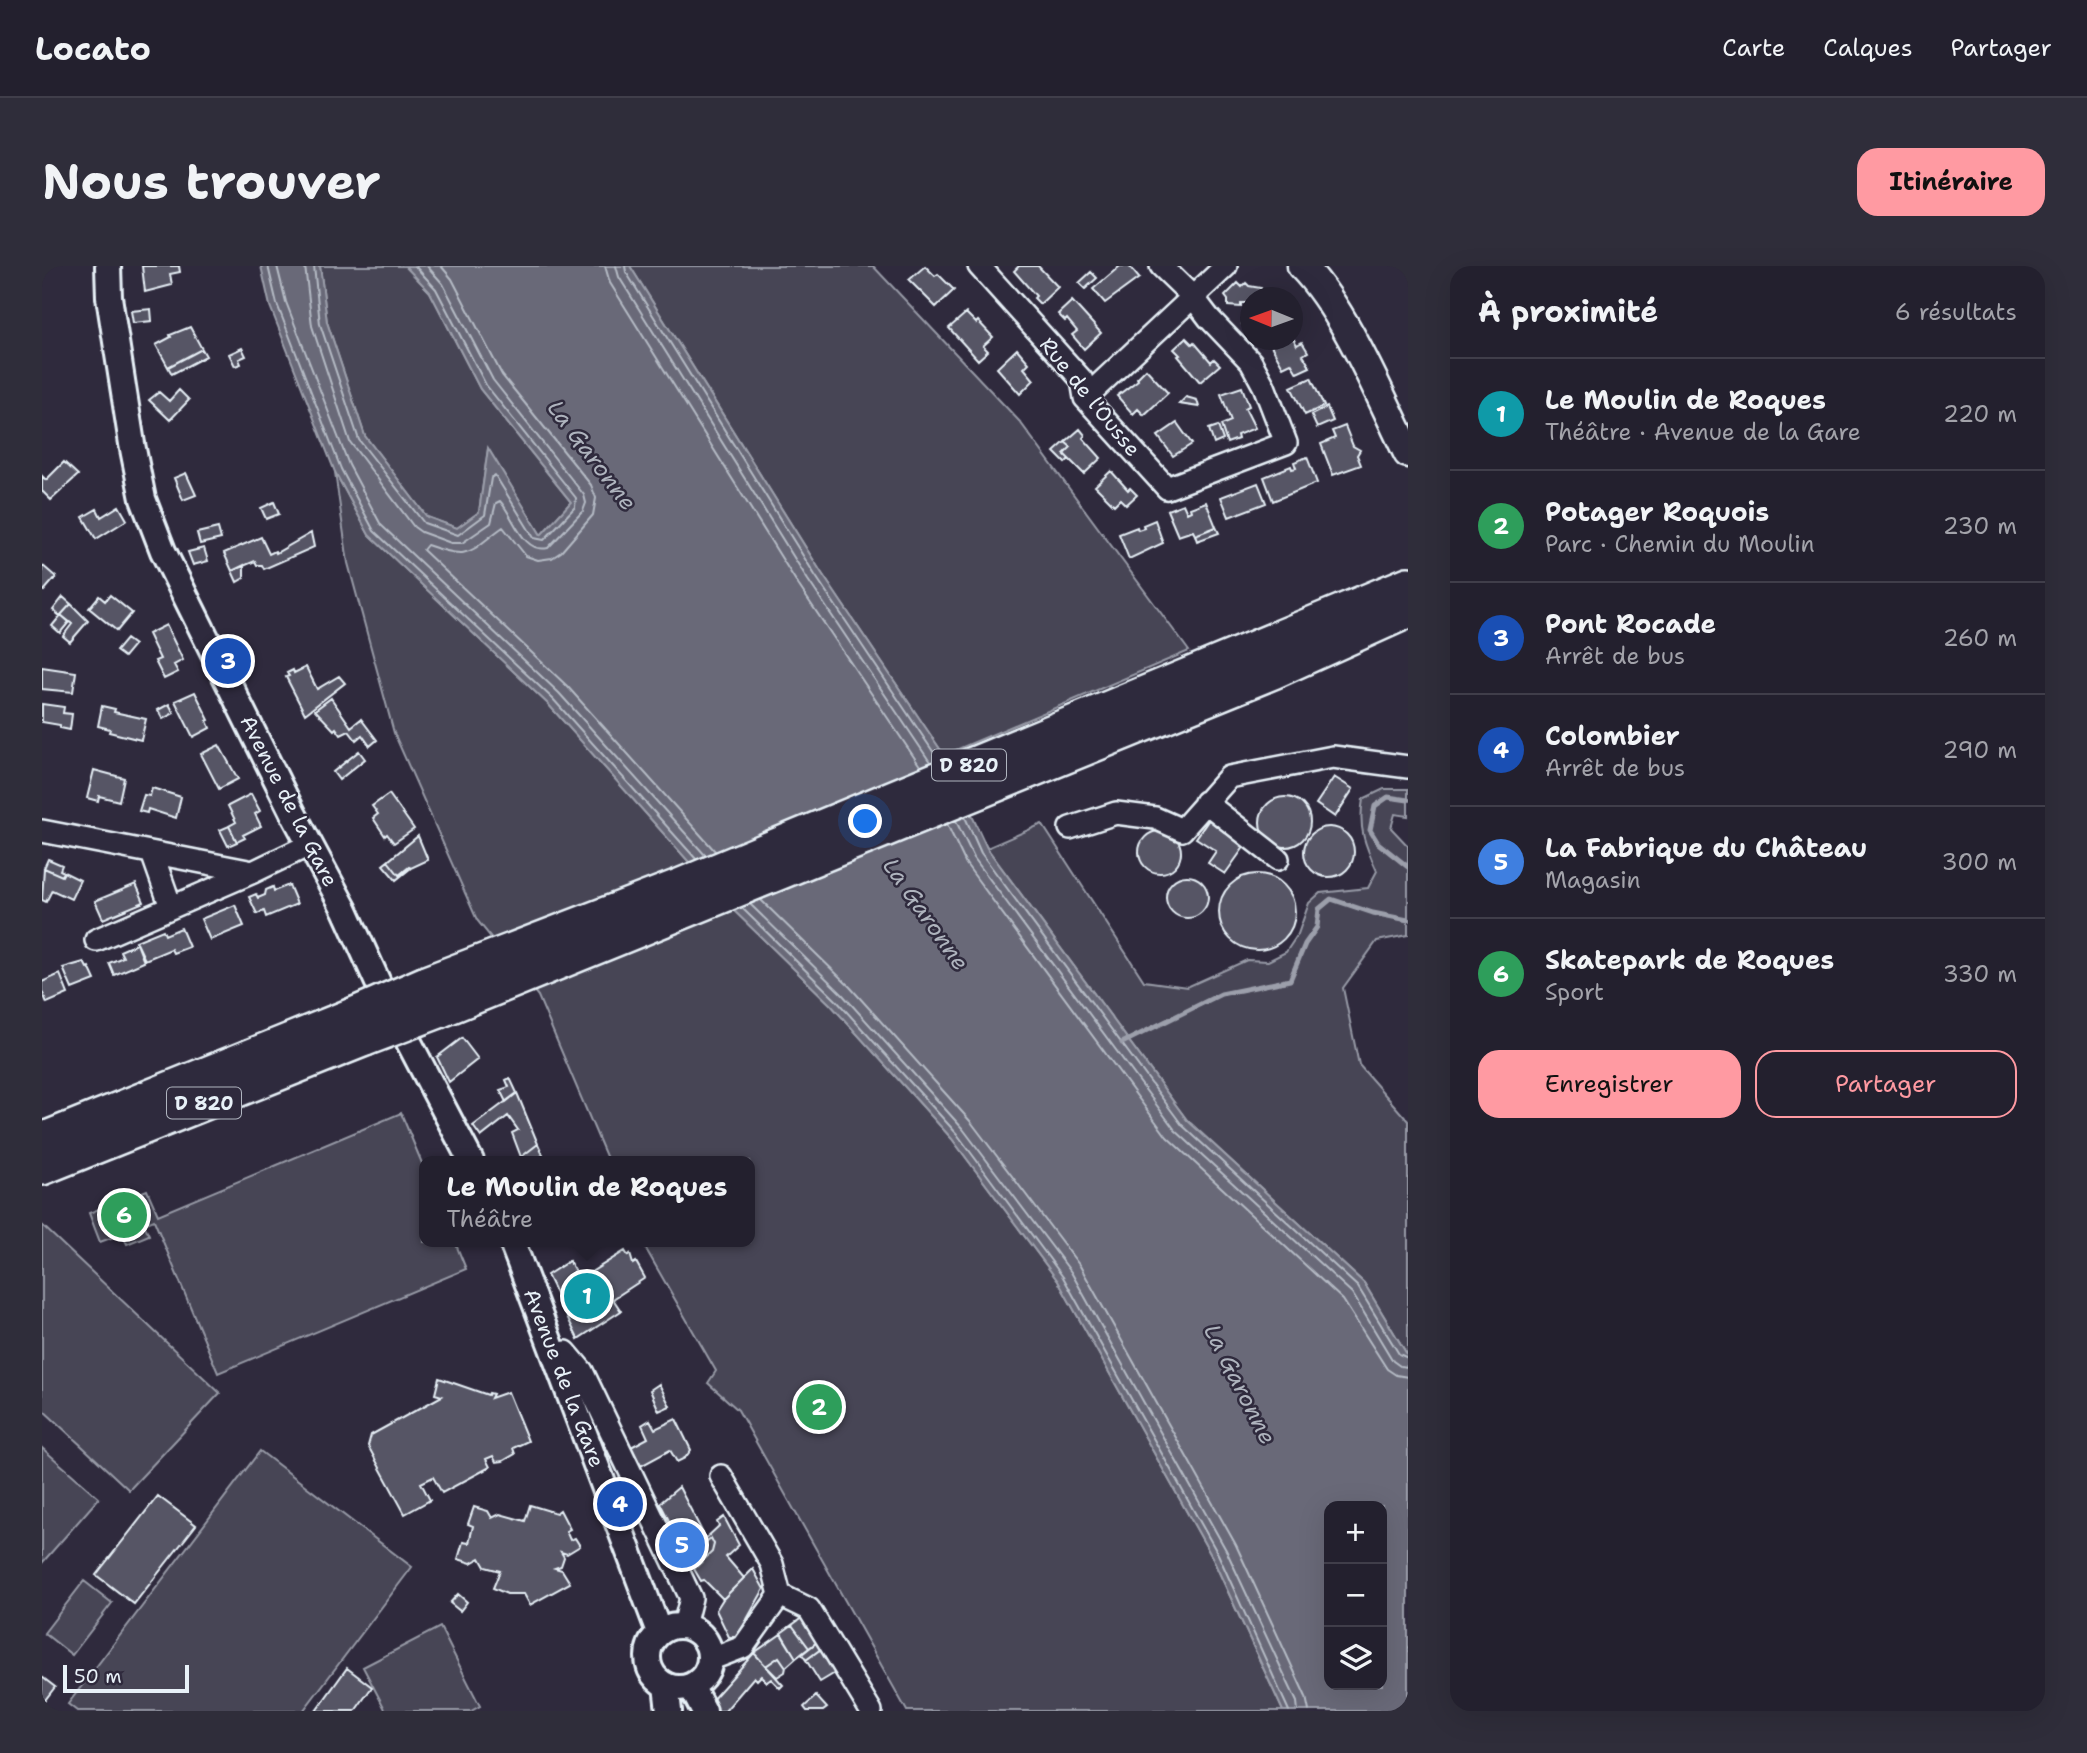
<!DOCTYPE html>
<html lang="fr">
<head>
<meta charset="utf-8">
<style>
  body { margin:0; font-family:"Shantell Sans",sans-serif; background:#2f2d3a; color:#f1f3f6 }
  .controls { position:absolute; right:21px; bottom:21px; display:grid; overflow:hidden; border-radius:14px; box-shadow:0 7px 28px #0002 }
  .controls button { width:63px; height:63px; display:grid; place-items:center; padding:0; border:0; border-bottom:2px solid #403e4a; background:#23202e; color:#f1f3f6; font:35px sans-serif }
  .compass { position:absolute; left:1198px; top:21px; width:63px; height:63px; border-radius:50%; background:#23202e; box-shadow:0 7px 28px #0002; rotate:271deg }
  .scale { position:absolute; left:21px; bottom:18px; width:126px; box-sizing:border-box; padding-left:7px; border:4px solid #e8f1f8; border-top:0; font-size:19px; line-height:24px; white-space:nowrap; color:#e8f1f8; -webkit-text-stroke:5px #2f2a3d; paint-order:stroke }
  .you { position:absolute; left:824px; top:556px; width:24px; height:24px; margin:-18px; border:5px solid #fff; border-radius:50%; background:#1a73e8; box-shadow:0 0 0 10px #1a73e833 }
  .badge { display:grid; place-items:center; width:46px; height:46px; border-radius:50%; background:#ff9aa2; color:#fff; font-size:23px; font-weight:700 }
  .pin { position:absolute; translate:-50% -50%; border:4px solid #fff; box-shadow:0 2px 7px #0006 }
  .popup { position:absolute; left:377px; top:890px; width:336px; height:91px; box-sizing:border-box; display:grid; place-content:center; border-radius:14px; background:#23202e; filter:drop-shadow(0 2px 5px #0005); font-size:23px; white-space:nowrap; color:#a3a3aa }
  .popup b { font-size:26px; color:#f1f3f6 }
  .popup::after { content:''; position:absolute; left:50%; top:100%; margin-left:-14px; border:14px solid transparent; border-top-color:#23202e }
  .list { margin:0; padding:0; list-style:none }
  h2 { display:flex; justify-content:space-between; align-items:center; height:91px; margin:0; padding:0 28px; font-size:30px }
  h2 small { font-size:23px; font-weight:400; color:#a3a3aa }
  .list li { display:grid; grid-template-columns:46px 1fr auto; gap:21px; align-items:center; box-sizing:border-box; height:112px; padding:0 28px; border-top:2px solid #403e4a }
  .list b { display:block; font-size:26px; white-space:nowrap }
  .list p { margin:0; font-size:23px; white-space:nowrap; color:#a3a3aa }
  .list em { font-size:23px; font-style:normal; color:#a3a3aa }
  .actions { display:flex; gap:14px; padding:21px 28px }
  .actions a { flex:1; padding:16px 0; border:2px solid #ff9aa2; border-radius:21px; text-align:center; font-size:24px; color:#ff9aa2 }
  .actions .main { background:#ff9aa2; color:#111 }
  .icon { flex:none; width:38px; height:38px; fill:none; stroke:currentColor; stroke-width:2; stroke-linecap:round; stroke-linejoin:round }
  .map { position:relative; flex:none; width:1366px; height:1445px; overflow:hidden; border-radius:21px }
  header { display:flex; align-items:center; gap:42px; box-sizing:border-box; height:98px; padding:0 35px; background:#23202e; border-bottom:2px solid #403e4a }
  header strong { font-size:33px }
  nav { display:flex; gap:38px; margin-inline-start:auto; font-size:24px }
  .intro { display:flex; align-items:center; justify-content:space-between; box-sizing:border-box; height:168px; padding:0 42px }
  h1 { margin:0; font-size:49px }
  .button { padding:18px 32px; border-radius:21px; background:#ff9aa2; color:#111; font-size:24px; font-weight:700 }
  main { display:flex; gap:42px; padding:0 42px }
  aside { flex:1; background:#23202e; border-radius:21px; box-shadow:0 7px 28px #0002 }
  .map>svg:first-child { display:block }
</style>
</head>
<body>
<header>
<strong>Locato</strong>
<nav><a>Carte</a><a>Calques</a><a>Partager</a></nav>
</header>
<div class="intro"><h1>Nous trouver</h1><a class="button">Itinéraire</a></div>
<main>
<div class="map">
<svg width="1366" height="1445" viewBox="0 0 1366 1445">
  <rect width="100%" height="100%" fill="#2f2a3d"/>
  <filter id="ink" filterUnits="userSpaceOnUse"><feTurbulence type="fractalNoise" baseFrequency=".0143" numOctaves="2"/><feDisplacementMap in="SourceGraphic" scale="14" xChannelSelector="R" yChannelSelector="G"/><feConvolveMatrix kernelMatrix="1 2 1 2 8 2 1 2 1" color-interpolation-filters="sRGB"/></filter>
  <g filter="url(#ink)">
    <!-- green -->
    <path fill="#464455" stroke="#979aa6" stroke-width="2" d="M278,0h85l25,26 50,97 91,113 -30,33 -53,-86 -9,63 -22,16 -30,-11 -62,-81 -38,-114z
      M588,0h243l147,156 169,229 -245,104 -123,-183z
      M293,206l34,63 179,169 174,195 109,106 121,134 106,142 154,276 71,154h-376l-169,-301 -30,-27 8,-12 -74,-129h108v-81h-142l-70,-165 -61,-76 -83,-187 -46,-170z
      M1342,523h24v27l-13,-2 -4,14 17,18v89l-31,6 -34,47 16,77 49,56v235l-44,-73 -177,-163 -200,-272 55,-24 102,157 43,6 60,-27 21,1 18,-9 12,-18 11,-31 11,-10 48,-5 9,-17c-12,-26 -19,-42 -14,-72z
      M359,847l23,55v74h31l11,27 -248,104 -64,-153 -10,4 5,11 -22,9 -5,-10 -22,8 -11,-29 58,-23 11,25z
      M0,959l178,168 -91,97 -87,-81z
      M0,1182l57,50 -57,65z
      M218,1185l152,116 -109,144h-226l-9,-7z
      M42,1315l28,22 -40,52 -28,-22z
      M398,1361l40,79 -9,5h-85l-23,-44z"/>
    <!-- water -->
    <path fill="#696978" stroke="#9c9fab" stroke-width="2" fill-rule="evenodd" d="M219,0h59l7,56 38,114 62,81 30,11 22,-16 9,-64 53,87 30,-33 -91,-113 -50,-97 -25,-26h225l191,306 123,183 43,93 200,272 177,163 44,73v355h-125l-71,-154 -154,-276 -106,-142 -121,-134 -109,-106 -174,-195 -179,-169 -34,-63 -65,-166zM1287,1240h53v179h-53z"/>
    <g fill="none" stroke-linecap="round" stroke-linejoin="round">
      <!-- shore -->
      <path stroke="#b5bbc5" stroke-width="2" d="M226,0l9,38 64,165 33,62 179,168 143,160
        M235,0l9,36 63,163 32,60 178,168 146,162
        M263,0l7,60 38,116 64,85 7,5 30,11h11l29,-20 5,-20 4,-2c14,15 22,53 48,47l35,-37 3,-8 -2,-8 -91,-115 -50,-96 -16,-18
        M272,0l6,58 39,116 65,83 34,12 27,-20 6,-37 4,-3 39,63 10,2 31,-33 1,-9 -90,-113 -50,-96 -21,-23
        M399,0l11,13 50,96 89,110 5,13 -3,17 -32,37 -9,6 -14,2 -12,-4 -23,-29c-35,25 -31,34 -76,18l-4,5 144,136 148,165
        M563,0l5,17 189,303 121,180
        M574,0l3,11 189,303 122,182
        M583,0l1,6 189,303 123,184
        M923,551l16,36 201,272 176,162 41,67 9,4
        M914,555l18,37 201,272 177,163 41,68 7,5 8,1
        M905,558l19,40 201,273 176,163 44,69 9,6 12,2
        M719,634l89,87 121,135 109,144 156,279 70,152 3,14
        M708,638l92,90 121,135 108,143 155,278 71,152 1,9
        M700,642l94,92 121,134 106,143 155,277 71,157"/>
      <!-- stream -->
      <path stroke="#9c9fab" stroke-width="5" d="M1366,534l-20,-3 -13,9 -5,24 8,13 30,24
        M1080,777l99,-49 69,-14 15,-36 12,-17 2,-18 12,-10 42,14 35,7"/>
    </g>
    <!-- building -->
    <path fill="#575565" stroke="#e8f1f8" stroke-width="2" d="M100,0h37l1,6 -10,2 2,11 -27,7z
      M883,0l10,10 3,-2 16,16 -18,17 -27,-27z
      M977,0h19l20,21 -18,17 -6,-6 2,-2 -22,-25z
      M1078,0h9l10,12 -34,25 -12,-14z
      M1049,6l6,6 -12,11 -6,-6z
      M1196,17l4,4 4,-4 3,3 12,2v9h4l-14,1v30l-3,2 -6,-6 6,-5 -2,-16h-5v4l-13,-1v-6l-3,-4z
      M1030,35l29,32 -17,16 -12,-14 5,-4 -10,-12 -2,2 -7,-7z
      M109,43l1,12 -19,2 -2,-12z
      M924,47l10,10 2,-2 15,16 -10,9 5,5 -10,9 -29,-32z
      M148,61l12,22 -34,18 -12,-22 15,-8 -1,-2z
      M1144,72l6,6 2,-2 17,20 3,-3 6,6 -20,17 -22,-26 2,-1 -6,-6z
      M1251,72l4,7 5,-3 6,10 -5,3 7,12 -13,6 -6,-10 -8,4 -15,-27z
      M200,82l4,8 -7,3 2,5 -6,2 -6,-12z
      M160,83l4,7 -34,18 -4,-7z
      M975,83l12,14 -5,5 10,12 -14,14 -23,-26z
      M1104,103l22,24 -24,22 -6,-6 -5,5 -16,-18 21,-16 -1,-2z
      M1269,112l13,28 -19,9 -14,-28z
      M1200,121l7,19 -4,2 10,20 -18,7 1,4 -11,4 -6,-18 10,-4 -10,-27z
      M137,124l10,10 -19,20 -21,-20 10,-8 10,9z
      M1144,131l11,3 2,7 -20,-3z
      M1285,141l6,14 -16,7 -6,-13z
      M1135,157l15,21 -19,12 -15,-20z
      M1176,160l5,14 -9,4 -5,-15z
      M1303,160l8,20 7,4 -3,5 4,10 -28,10 -12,-31 14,-6 -3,-7z
      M1038,163l5,6 -2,3 18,20 -17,16 -20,-20 7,-7 -6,-5z
      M1023,176l6,5 -7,7 5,5 -4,4 -11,-11z
      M1265,191l10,26 -44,18 -9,-24 27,-11 1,3 4,-1 -2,-6z
      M22,196l14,13 -27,25 -9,-9v-15l4,4z
      M1069,205l17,19 2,-2 7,7 -11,10 -6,-6 -6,6 -19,-19z
      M144,207l10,22 -13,5 -9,-22z
      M1216,217l8,20 -37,14 -8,-20z
      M232,236l5,12 -13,5 -5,-11z
      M1164,236l10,25 -21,8 -2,-4 -15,5 -11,-26 16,-6 4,9 4,-2 -1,-3z
      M77,240l8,14 -31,19 -13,-22 14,-8 4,8z
      M1113,254l8,23 -34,16 -10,-25 18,-7 1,3 6,-2 -1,-3z
      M1174,261l3,6 -22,8 -2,-6z
      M176,262l3,11 -21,5 -3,-11z
      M269,267l3,14 -50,22 -2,-4h-5l-2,-4 -23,10 -8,-18 37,-16 8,17 6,-3 1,2z
      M162,282l4,13 -15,4 -5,-13z
      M0,299l14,12 -12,14 -2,-1z
      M202,299v13l-7,4 -5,-11z
      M68,329l22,18 -15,18 -28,-23 10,-12 6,5z
      M21,331l8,7 -11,12 -7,-6z
      M29,338l17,17 -18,21 -7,-6 9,-12 -11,-9z
      M19,349l8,7 -9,11 -8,-7z
      M124,359l17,35 -9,5 4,7 -14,7 -9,-18 5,-2 -12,-25z
      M84,373l8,6 -10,12 -8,-6z
      M0,401l34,5 -3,20 -31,-3z
      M264,401l11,22 22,-13 6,7 -40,31 -19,-37 3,-1 -2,-3 6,-3 1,3z
      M153,426l14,28 -2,1 3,7 -17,9 -18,-36z
      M289,432l20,29 10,-8 16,21 -7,6 -8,-11 -6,5 -7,-9 -8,4 -5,-7 -2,2 -19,-20z
      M0,438l22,3 -1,6 9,1 -2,16 -10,-2v-3l-18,-3z
      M127,438l5,9 -11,6 -5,-9z
      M60,440l13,3 -1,3 32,7 -5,21 -32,-8 1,-3 -12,-3z
      M177,479l19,34 -19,10 -18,-35z
      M317,485l6,8 -26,21 -6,-8z
      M52,504l30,8 -5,23 -20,-5 -1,5 -11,-3z
      M1292,511l19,12 -18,28 -19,-13z
      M110,522l29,9 -5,21 -28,-9 -1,4 -8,-2 5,-16 6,1z
      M209,528l9,17 -5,3 6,12 -18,9 2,3 -8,4 -8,-16 7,-4 -8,-16z
      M347,528l25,35 -20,14 -7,-9 -2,2 -12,-18 5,-4 -6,-8z
      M1218 556a25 25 0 1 1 50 0a25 25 0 1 1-50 0Z
      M1168,552l37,25 -22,31 -17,-11 8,-12 -20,-13z
      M187,560l8,16 -9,4 -8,-16z
      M1262 586a25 25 0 1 1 50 0a25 25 0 1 1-50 0Z
      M1097 586a21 21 0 1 1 42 0a21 21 0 1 1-42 0Z
      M376,570l10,24 -17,8 -2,-1 -10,8 -11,-14z
      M6,593l14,6 -2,5 4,2 -2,4 -18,-8z
      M346,595l11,14 10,-8 2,1 -15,12 -13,-15z
      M2,602l18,8 2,-4 16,8 -9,19 -19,-9 -6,12 -4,-2z
      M1177 646a38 38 0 1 1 76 0a38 38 0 1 1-76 0Z
      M1124 631a21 21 0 1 1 42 0a21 21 0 1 1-42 0Z
      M94,618l8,18 -41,17 -8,-18z
      M247,619l8,19 -31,13 -2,-6 -7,3 -8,-17 7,-3 2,4 7,-3 1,-5 7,-3 1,4z
      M193,639l9,21 -34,14 -9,-21z
      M139,662l8,19 -16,6 -2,-4 -26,11 -9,-19 27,-11 2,5z
      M94,675l8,21 -30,13 -5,-12 14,-6 -3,-6 16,-7z
      M42,696l3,6 2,-1 6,13 -23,9 -9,-21z
      M18,708l8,20 -21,9 -5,-12v-9z
      M420,772l16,21 -29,23 -12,-25z
      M468,812l7,15 -11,9 -6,-12 9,-3 -3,-7z
      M475,827l21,51 -17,13 -9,-24 6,-3 -10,-14 -27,21 -8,-11z
      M496,878l5,11 -9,6h-18z
      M583,985l3,5 2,-2 3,10 3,-2 9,16 -32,21 8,12 -43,28 -31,-64 22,-14 11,18z
      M397,1112l49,17 1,-2 4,1 -2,4 17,-6 20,49 -15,7 2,6 -12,7 -7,1 -3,-6 -7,3 4,8 -48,26 -9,-16 -12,6 9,17 -25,14 -37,-68 3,-11 71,-39 -7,-2z
      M617,1118l11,22 -11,5 -9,-21z
      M634,1153l15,31 -6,8 -8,4 -7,-12 -29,16 -10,-19 17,-9 -6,-13 8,-5 5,9z
      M637,1221l28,54 4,-3 3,6 -2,8 -18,17 -34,-66z
      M116,1230l38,29 -62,79 -38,-29z
      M488,1239l26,8 4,-3 10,19 -4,2 4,9 5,-2 5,8 -13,8 -6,-2 3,5 -3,9 -6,2 7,2 8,13 -40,22 -6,-11h-17l-14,-6 7,-17 -15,-4 -5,-9 -9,5 -13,-4 5,-17 6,1 4,-17 -5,-2 6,-17 14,4 4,7 8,-4 25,7z
      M682,1251l15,28 -13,12 18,21 -21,21 -19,-19 -3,1 -7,-12 18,-17 2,-8 -3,-6 -4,3 -1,-3 13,-12 -2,-4z
      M711,1303l11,20 -27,48h-8l-13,-27 7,-11z
      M416,1328l9,8 -7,9 -10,-8z
      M764,1349l15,24 -12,9 -17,-23z
      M750,1359l17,23 -13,10 -15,-25z
      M739,1368l15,24 -10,9 -7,-10 -13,9 -12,-13z
      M779,1373l4,7 -19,14 -4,-6z
      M783,1380l15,24 -20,12 -14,-22z
      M712,1387l29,32 -3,3 -9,-9 -4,3 -6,-6 -4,4 -3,-3 -29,34h-9l-5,-10z
      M737,1391l7,10 -1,5 -8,5 -11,-11z
      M305,1402l25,19 -17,24h-39z
      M0,1411l13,10 -13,17z
      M774,1430l11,12 -4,3h-16l-3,-4z"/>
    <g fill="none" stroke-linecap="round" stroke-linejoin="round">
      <defs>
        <path id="minor" d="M937,0l103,114 3,18 82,90 119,-45 -22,-57 -13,-24 -42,-44 -16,-21 -32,-31
          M1043,132l141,-132
          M1163,536l73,57
          M1028,562l46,-15 39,5 27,12 47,-53 104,-20 75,10
          M0,565l211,41
          M110,587l19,54
          M54,674l157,-68 58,-28
          M514,1088l10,-2 16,19 109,227 -7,28
          M679,1210l51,88 8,31
          M738,1329l29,14 62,102
          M667,1394l34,-13 37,-52"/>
        <path id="tertiary" d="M66,0l1,31 23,147 11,55 20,52 131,264 51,95 34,75 92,176
          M470,976l147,390
          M606 1391a31 31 0 1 1 62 0a31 31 0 1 1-62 0Z
          M624,1419l3,26
          M649,1420l13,25"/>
        <path id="secondary" d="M1260,0c43,44 78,130 106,187"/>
        <path id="trunk" d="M384,717l253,-97 729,-302
          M397,745l834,-339 135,-61
          M0,874l313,-126
          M0,902l323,-129"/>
      </defs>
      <!-- minor casing -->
      <use href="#minor" stroke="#e8f1f8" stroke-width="26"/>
      <!-- tertiary casing -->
      <use href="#tertiary" stroke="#e8f1f8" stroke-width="30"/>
      <!-- secondary casing -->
      <use href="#secondary" stroke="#e8f1f8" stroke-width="33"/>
      <!-- trunk casing -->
      <use href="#trunk" stroke="#e8f1f8" stroke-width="38"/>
      <!-- minor -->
      <use href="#minor" stroke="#2f2a3d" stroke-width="21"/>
      <!-- tertiary -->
      <use href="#tertiary" stroke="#2f2a3d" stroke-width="24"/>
      <!-- secondary -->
      <use href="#secondary" stroke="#2f2a3d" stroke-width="28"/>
      <!-- trunk -->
      <use href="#trunk" stroke="#2f2a3d" stroke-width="33"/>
      <defs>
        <path id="trunk-bridge" d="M313,748l71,-31
          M323,773l74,-28"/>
      </defs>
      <!-- trunk-bridge casing -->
      <use href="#trunk-bridge" stroke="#e8f1f8" stroke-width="38" stroke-linecap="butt"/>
      <!-- trunk-bridge -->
      <use href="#trunk-bridge" stroke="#2f2a3d" stroke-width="33"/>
    </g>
  </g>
  <g text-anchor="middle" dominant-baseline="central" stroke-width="5" stroke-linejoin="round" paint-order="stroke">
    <!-- shield labels -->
    <g fill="#2f2a3d" stroke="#b0b5c0" stroke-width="2">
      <rect x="890" y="483.5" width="74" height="31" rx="5"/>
      <rect x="125" y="821.5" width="74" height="31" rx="5"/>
    </g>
    <g font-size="19" font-weight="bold" fill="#e8f1f8">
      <text x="927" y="499">D 820</text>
      <text x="162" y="837">D 820</text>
    </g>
    <!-- street labels -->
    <g font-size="21" fill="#e8f1f8" stroke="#2f2a3d">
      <text transform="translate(1048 131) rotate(51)">Rue de l'Ousse</text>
      <text transform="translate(247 535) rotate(63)">Avenue de la Gare</text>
      <text transform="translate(522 1112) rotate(69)">Avenue de la Gare</text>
    </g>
    <!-- water labels -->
    <g font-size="23" font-style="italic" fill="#afb4be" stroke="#2f2a3d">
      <text transform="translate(550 189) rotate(53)">La Garonne</text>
      <text transform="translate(884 648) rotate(55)">La Garonne</text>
      <text transform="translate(1198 1118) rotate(63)">La Garonne</text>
    </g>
  </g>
</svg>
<div class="controls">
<button>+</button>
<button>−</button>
<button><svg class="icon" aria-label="layers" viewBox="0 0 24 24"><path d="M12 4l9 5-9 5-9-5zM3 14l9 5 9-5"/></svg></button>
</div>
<svg class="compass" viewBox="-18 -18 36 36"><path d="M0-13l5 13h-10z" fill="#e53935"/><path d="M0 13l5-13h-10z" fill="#a3a3aa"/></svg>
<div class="scale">50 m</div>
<div class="you"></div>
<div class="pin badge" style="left:545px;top:1030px;background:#0f9aa8">1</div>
<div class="popup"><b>Le Moulin de Roques</b>Théâtre</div>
<div class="pin badge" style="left:777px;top:1141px;background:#2e9e5b">2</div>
<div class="pin badge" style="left:186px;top:395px;background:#1a4fb4">3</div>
<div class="pin badge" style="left:578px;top:1238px;background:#1a4fb4">4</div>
<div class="pin badge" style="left:640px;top:1279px;background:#3f7fe0">5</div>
<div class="pin badge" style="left:82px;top:949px;background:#2e9e5b">6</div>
</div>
<aside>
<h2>À proximité<small>6 résultats</small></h2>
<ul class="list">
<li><span class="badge" style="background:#0f9aa8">1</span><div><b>Le Moulin de Roques</b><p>Théâtre · Avenue de la Gare</p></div><em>220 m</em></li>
<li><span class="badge" style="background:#2e9e5b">2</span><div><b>Potager Roquois</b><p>Parc · Chemin du Moulin</p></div><em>230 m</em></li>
<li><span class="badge" style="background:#1a4fb4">3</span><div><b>Pont Rocade</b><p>Arrêt de bus</p></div><em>260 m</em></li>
<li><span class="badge" style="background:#1a4fb4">4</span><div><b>Colombier</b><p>Arrêt de bus</p></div><em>290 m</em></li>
<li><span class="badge" style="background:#3f7fe0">5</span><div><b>La Fabrique du Château</b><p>Magasin</p></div><em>300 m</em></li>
<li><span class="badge" style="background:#2e9e5b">6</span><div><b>Skatepark de Roques</b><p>Sport</p></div><em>330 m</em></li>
</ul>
<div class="actions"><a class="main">Enregistrer</a><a>Partager</a></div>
</aside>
</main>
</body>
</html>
